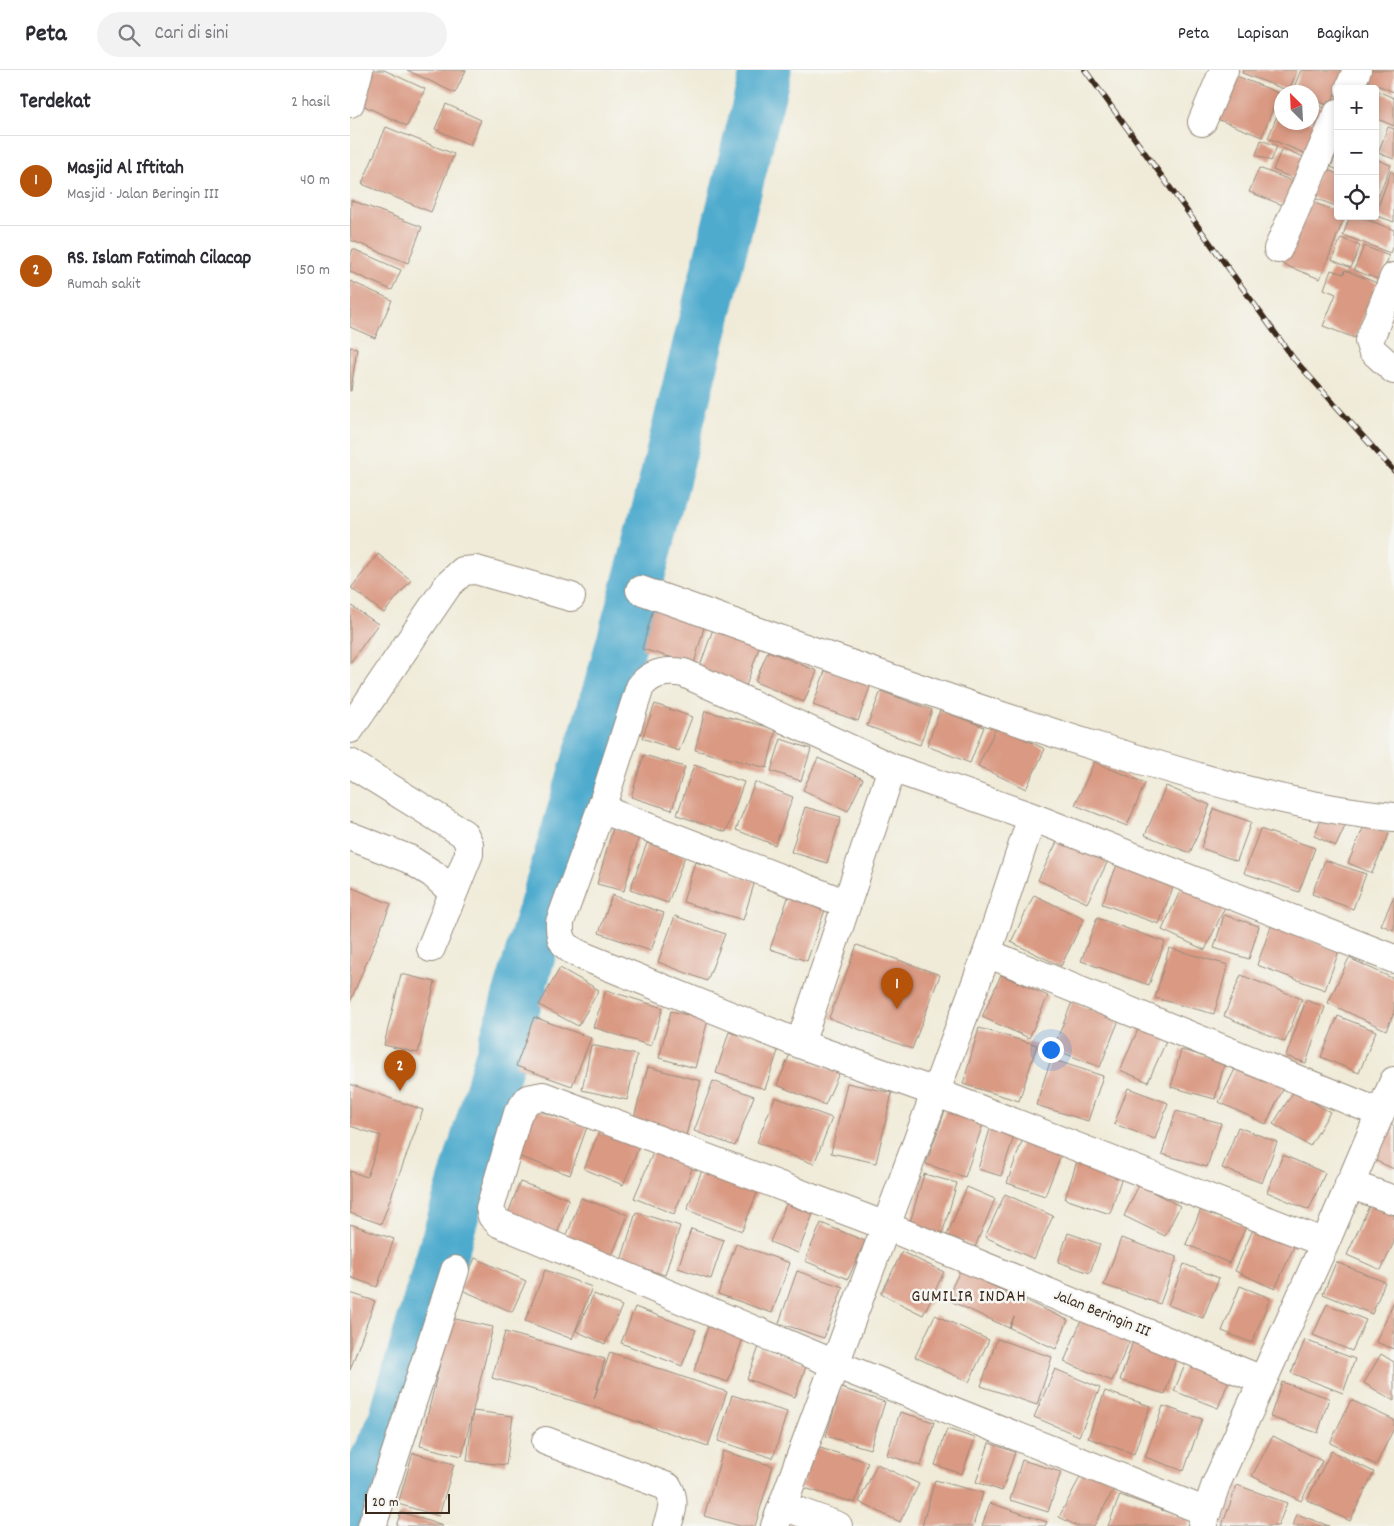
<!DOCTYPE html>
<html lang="id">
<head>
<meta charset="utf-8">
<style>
  body { margin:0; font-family:Dekko,sans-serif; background:#f2f2f3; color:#2b2b33 }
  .controls { position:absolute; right:15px; top:15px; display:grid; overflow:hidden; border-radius:5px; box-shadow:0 2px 8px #0003 }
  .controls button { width:45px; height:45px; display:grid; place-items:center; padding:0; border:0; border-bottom:1px solid #e1e1e2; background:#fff; color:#2b2b33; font:25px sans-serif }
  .compass { position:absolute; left:924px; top:15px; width:45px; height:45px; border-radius:50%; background:#fff; box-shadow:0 2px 8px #0003; rotate:336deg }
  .scale { position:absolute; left:15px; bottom:12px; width:85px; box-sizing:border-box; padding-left:5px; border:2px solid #3b2a1e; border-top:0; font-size:14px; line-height:18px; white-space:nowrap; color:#3b2a1e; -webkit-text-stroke:4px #f6f6f2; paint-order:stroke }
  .you { position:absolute; left:700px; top:979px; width:18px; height:18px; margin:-12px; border:4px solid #fff; border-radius:50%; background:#1a73e8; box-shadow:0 0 0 8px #1a73e833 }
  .badge { display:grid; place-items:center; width:32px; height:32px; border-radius:50%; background:#b45309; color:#fff; font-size:16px; font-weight:700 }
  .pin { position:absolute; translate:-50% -41px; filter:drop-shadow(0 1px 2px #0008) }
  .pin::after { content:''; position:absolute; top:26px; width:18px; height:15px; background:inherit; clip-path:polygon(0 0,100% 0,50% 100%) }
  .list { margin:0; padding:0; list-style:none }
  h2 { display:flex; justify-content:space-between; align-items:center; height:65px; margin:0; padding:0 20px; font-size:21px }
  h2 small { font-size:16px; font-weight:400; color:#7c7c81 }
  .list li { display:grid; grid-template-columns:32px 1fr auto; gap:15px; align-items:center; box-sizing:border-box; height:90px; padding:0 20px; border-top:1px solid #e1e1e2 }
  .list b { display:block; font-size:19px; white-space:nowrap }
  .list p { margin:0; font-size:16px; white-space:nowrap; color:#7c7c81 }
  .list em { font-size:16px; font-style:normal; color:#7c7c81 }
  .icon { flex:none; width:28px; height:28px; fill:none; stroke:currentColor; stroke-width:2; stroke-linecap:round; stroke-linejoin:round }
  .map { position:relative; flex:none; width:1044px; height:1456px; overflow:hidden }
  header { display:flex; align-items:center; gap:30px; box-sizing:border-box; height:70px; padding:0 25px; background:#fff; border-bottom:1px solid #e1e1e2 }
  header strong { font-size:24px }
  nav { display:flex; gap:28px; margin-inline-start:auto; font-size:18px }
  .search { width:350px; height:45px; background:#f2f2f3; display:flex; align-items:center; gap:12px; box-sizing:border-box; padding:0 18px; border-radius:28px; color:#7c7c81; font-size:19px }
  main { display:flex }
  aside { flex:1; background:#fff }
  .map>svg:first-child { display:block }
</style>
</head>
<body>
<header>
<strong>Peta</strong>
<div class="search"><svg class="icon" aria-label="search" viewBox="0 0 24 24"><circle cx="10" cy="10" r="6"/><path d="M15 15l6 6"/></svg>Cari di sini</div>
<nav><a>Peta</a><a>Lapisan</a><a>Bagikan</a></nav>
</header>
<main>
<aside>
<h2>Terdekat<small>2 hasil</small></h2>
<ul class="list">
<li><span class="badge">1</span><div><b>Masjid Al Iftitah</b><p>Masjid · Jalan Beringin III</p></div><em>40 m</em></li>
<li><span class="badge">2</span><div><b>RS. Islam Fatimah Cilacap</b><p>Rumah sakit</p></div><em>150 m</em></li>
</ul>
</aside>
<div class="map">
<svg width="1044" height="1456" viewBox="0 0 1044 1456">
  <rect width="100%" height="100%" fill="#f6f6f2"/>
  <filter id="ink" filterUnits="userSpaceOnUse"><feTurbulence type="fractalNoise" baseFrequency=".02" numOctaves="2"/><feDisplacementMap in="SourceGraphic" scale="10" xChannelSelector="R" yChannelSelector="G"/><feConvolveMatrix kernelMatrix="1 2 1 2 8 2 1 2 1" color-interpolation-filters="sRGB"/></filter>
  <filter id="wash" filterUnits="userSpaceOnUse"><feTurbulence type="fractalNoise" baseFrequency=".0096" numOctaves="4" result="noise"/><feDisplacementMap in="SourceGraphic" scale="20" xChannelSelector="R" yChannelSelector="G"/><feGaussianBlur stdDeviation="1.12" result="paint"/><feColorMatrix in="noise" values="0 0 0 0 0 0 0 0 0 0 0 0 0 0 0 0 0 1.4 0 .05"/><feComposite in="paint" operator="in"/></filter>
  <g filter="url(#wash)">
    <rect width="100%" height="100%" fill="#f0ebd8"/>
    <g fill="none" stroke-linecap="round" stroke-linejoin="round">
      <!-- river -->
      <path stroke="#50abce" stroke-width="51" d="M0,1443l42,-88 224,-762 35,-129 115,-464"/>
    </g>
    <g id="blocks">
      <!-- building -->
      <path fill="#d99982" d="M21,0h13l41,19 -18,37 -51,-24z
        M57,0h59l-11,23z
        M893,0h54l-8,21 -47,-18z
        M951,0h44l-15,36 -18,-7v-7h-20z
        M1022,0h22v22l-27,-11z
        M884,5l45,18 -17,44 -45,-18z
        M1025,20l19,8v28l-19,-8z
        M962,33l18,7 -19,46 -43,-18 14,-34v18h30z
        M96,34l35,16 -11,25 -35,-16z
        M36,57l68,27 -23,58 -69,-28z
        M1038,57l6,2v30l-16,-6z
        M911,70l16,6 -6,15 -15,-6z
        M932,78l26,11 -9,22 -26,-11z
        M988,80v20l-7,-3z
        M1025,89l16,6 -16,39z
        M971,97l17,7v33l-29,-11z
        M909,98l39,15 -10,24 -39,-15z
        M1041,101l3,2v49l-19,-7z
        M1,130l71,27 -14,36 -58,-23z
        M957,130l31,12v4h7l-25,63 -38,-15z
        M1000,146h8l36,14v13l-4,10 -47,-18z
        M991,168l19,8 -9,22 -19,-8z
        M1014,176l25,10 -9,24 -26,-10z
        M3,179l48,21 -9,20 -42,-18v-15z
        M981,200l13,4 1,-4 32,13 -22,55 -32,-12 13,-32 -12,-5z
        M0,211l42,19 -17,38 -25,-11z
        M0,277l7,1 -6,43h-1z
        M28,484l33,26 -27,33 -33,-25z
        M0,535l28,19 -28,39z
        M303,539l52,15 -11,40 -52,-15z
        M363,559l47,16 -14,41 -47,-17z
        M418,581l49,20 -13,31 -49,-20z
        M476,598l45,16 -13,37 -45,-16z
        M531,621l51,19 -12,35 -53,-19z
        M305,634l37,13 -13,34 -37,-13z
        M590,640l44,17 -14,36 -43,-17z
        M355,641l71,18 -9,39 -72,-18z
        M647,656l48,23 -19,40 -48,-23z
        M431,669l30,10 -10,32 -30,-10z
        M294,685l41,12 -13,43 -41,-13z
        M468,688l45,21 -15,32 -45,-21z
        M744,692l51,21 -18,43 -52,-21z
        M344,695l50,17 -18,50 -49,-17z
        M405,712l38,15 -18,48 -39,-15z
        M816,716l44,19 -20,48 -45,-18z
        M455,737l36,10 -14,46 -36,-11z
        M864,739l37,13 -14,39 -36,-13z
        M974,743l22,11 -10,22 -22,-10z
        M1015,754l24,10 -17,39 -24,-10z
        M263,758l26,8 -15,55 -27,-7z
        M910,759l55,19 -16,44 -55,-19z
        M709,768l49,23 -21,42 -49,-23z
        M297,773l38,13 -17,47 -38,-13z
        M975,790l41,14 -13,35 -41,-15z
        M345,792l60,19 -12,39 -60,-18z
        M768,792l57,20 -16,42 -57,-20z
        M833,815l43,20 -21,45 -43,-20z
        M0,817l41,17 -41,98z
        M440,822l37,12 -20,57 -37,-12z
        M262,825l52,18 -13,38 -52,-18z
        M684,825l50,24 -23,47 -50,-24z
        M1044,826v34l-13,-5z
        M874,845l35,11 -10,33 -35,-11z
        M325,846l50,18 -18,47 -49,-19z
        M747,848l68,24 -16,43 -68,-24z
        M921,856l68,25 -14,39 -68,-25z
        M507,875l83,30 -28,74 -83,-31z
        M819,878l59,17 -14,49 -59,-16z
        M999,888l45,21v34l-8,17 -58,-27z
        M210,898l39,22 -21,36 -39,-21z
        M51,904l34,8 -17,71 -34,-8z
        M651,905l47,21 -19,42 -47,-21z
        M891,905l61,24 -17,43 -61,-26z
        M256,920l57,18 -12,38 -58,-19z
        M956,930l19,7 -19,56 -20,-7z
        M722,932l47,18 -19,47 -47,-18z
        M321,941l37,9 -13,48 -36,-10z
        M988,946l38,15 -17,42 -38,-16z
        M184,947l57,21 -19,48 -56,-20z
        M790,955l28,12 -20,45 -28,-12z
        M629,958l58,17 -18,56 -56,-17z
        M379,962l50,16 -14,41 -49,-16z
        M241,975l46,10 -10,45 -45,-10z
        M831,980l44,11 -10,38 -44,-12z
        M440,984l49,19 -14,32 -48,-20z
        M701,989l52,17 -15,45 -52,-16z
        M889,991l47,22 -20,41 -47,-22z
        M298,997l53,14 -15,54 -53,-14z
        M363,1011l41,15 -19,50 -41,-15z
        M497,1013l45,10 -16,70 -45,-10z
        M0,1014l73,26 -42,114 -31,-11v-42l17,6 14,-41 -31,-10z
        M778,1018l40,15 -13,36 -41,-15z
        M944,1021l36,21 -20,34 -37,-22z
        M425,1027l57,21 -18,46 -57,-22z
        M181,1038l56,19 -17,48 -55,-20z
        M596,1038l38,13 -19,56 -39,-13z
        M826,1041l45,12 -14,44 -45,-13z
        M1039,1054l5,2v43l-22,-10z
        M641,1056l24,7 -14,43 -23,-7z
        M888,1057l39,15 -15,41 -40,-15z
        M249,1062l40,15 -16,38 -39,-16z
        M672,1071l39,14 -16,41 -38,-13z
        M305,1078l39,16 -20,50 -40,-16z
        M933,1085l42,18 -16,37 -42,-18z
        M728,1088l45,15 -13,41 -45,-15z
        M353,1097l56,21 -17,43 -55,-21z
        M574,1104l33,9 -15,52 -33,-9z
        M170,1112l49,17 -13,38 -50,-18z
        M789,1115l41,21 -15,30 -41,-20z
        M617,1117l28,12 -20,48 -28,-12z
        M655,1124l48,22 -19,43 -49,-22z
        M231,1128l47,17 -17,43 -46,-18z
        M436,1134l27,10 -15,39 -28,-11z
        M1020,1134l24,11v27l-13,28 -34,-15z
        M852,1137l44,20 -17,36 -43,-19z
        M286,1142l44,14 -15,49 -44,-14z
        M471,1153l44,18 -17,38 -43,-18z
        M0,1154l44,15 -17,48 -27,-10z
        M904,1157l41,17 -20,45 -40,-18z
        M341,1159l33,11 -13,39 -33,-11z
        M718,1163l32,11 -10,29 -32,-11z
        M771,1168l56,19 -17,47 -56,-19z
        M386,1174l54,19 -18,50 -54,-19z
        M552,1182l42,20 -21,43 -42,-21z
        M125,1188l51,23 -14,31 -52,-23z
        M986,1192l49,20 -13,32 -49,-20z
        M834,1194l35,14 -16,40 -35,-13z
        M195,1200l47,17 -20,52 -47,-18z
        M447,1201l46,16 -19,51 -45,-15z
        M610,1201l108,49 -12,29 -46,-21 4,-11 -5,11 -63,-29z
        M890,1216l30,12 -18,45 -30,-12z
        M0,1223l25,8 -25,69z
        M244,1224l28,12 -17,38 -29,-13z
        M1044,1231v48l-18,-7z
        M977,1234l39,16 -14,31 -39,-16z
        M285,1237l61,23 -14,36 -61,-23z
        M585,1245l54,25 -20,42 -54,-25z
        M733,1246l49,20 -20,45 -48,-19z
        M101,1248l42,9 -31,129 -42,-10z
        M359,1253l35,12 -16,47 -34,-11z
        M155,1262l100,27 -11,40 16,-47 117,40 -19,54 -117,-40 -99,-28z
        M647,1269l55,18 -15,48 -56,-19z
        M955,1270l50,19 -12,34 -52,-20z
        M783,1271l44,15 -12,38 -45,-14z
        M409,1277l48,17 -12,33 -48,-18z
        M1031,1284l13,8v39l-30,-18z
        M838,1288l43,17 -13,33 -44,-17z
        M705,1299l45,19 -21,48 -45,-19z
        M932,1312l47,16 -11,35 -48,-16z
        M491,1318l44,14 -15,47 -44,-13z
        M755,1321l45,15 -16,48 -46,-16z
        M382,1325l55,17 -14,46 -55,-17z
        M1001,1330l43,20v8l-18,37 -46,-22z
        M813,1336l39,13 -18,52 -39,-14z
        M123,1341l40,5 -7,49 -39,-4z
        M550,1342l34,10 -13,44 -34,-11z
        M597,1359l28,9 -13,36 -27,-9z
        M923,1366l49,25 -21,40 -49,-25z
        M639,1373l26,9 -13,39 -26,-9z
        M463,1376l55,16 -13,41 -54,-16z
        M373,1381l50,15 -18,60h-15l-36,-10z
        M981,1381l43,21 -24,49 -43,-21z
        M63,1383l41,11 -15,52 -41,-12z
        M672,1390l39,12 -13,40 -38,-12z
        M527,1394l42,20 -19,38 -41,-20z
        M736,1396l31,17 -23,43h-17l-18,-9z
        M585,1410l48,13 -10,33h-51z
        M887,1415l50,18 -9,23h-56z
        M770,1425l70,25 -2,6h-80z
        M640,1433l57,19 -2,4h-63z
        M51,1442l42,14h-47z
        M947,1444l32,12h-36z"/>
    </g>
  </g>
  <g filter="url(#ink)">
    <use href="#blocks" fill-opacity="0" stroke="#968a7b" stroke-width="1"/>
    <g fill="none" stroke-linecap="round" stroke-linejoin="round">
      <defs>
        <path id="minor" d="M999,19l8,-19
          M0,33l9,-33
          M852,52l22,-52
          M928,179l60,-136
          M1044,207l-25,64 3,9 22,20
          M290,520c155,54 309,111 465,159 95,29 190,59 289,68
          M0,659l98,-144 15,-14 13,-1 95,27
          M0,693l114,71 5,10v10l-38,94
          M251,739l39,-122c11,-15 26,-17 44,-14l208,95 140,49 -45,136 -212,573
          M682,747l362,142
          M0,766l59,23 24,15 20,18
          M497,834l-246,-95 -41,113c-1,20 5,26 23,34l217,88 135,48 390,151
          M637,883l393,160
          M450,974l92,-276
          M999,1114l45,16
          M196,1371l122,46c8,14 4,25 -1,39
          M433,1436l55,20
          M857,1442l-372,-148 -336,-141 -7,-7 -2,-8 28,-95 10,-14 15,-3 343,130 376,154
          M22,1456l83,-256
          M852,1456l14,-42 109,-241 69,-162"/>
      </defs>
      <!-- minor casing -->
      <use href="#minor" stroke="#968a7b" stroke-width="30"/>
      <!-- minor -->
      <use href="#minor" stroke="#fff" stroke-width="28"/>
      <defs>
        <path id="rail" d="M735,0l209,289 100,112"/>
      </defs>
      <!-- rail casing -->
      <use href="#rail" stroke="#3b2a1e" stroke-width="5.5"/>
      <!-- rail -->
      <use href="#rail" stroke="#f6f6f2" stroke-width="4" stroke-dasharray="11" stroke-linecap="butt"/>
    </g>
  </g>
  <g text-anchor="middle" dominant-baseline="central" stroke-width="5" stroke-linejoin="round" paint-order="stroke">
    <!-- street labels -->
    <g font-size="16" fill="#3b2a1e" stroke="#f6f6f2">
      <text transform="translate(752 1244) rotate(22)">Jalan Beringin III</text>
    </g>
    <!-- neighbourhood labels -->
    <g font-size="18" letter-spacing="1" fill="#3b2a1e" stroke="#f6f6f2">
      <text x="619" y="1227">GUMILIR INDAH</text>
    </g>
  </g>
</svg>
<div class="controls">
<button>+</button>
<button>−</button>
<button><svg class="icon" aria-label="locate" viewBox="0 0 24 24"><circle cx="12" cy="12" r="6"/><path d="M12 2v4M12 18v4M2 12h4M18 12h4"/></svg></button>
</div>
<svg class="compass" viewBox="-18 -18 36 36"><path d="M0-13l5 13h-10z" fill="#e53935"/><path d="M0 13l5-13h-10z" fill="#7c7c81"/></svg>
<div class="scale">20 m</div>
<div class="you"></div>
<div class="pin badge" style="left:547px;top:939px">1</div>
<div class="pin badge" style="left:50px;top:1021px">2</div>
</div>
</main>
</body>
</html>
